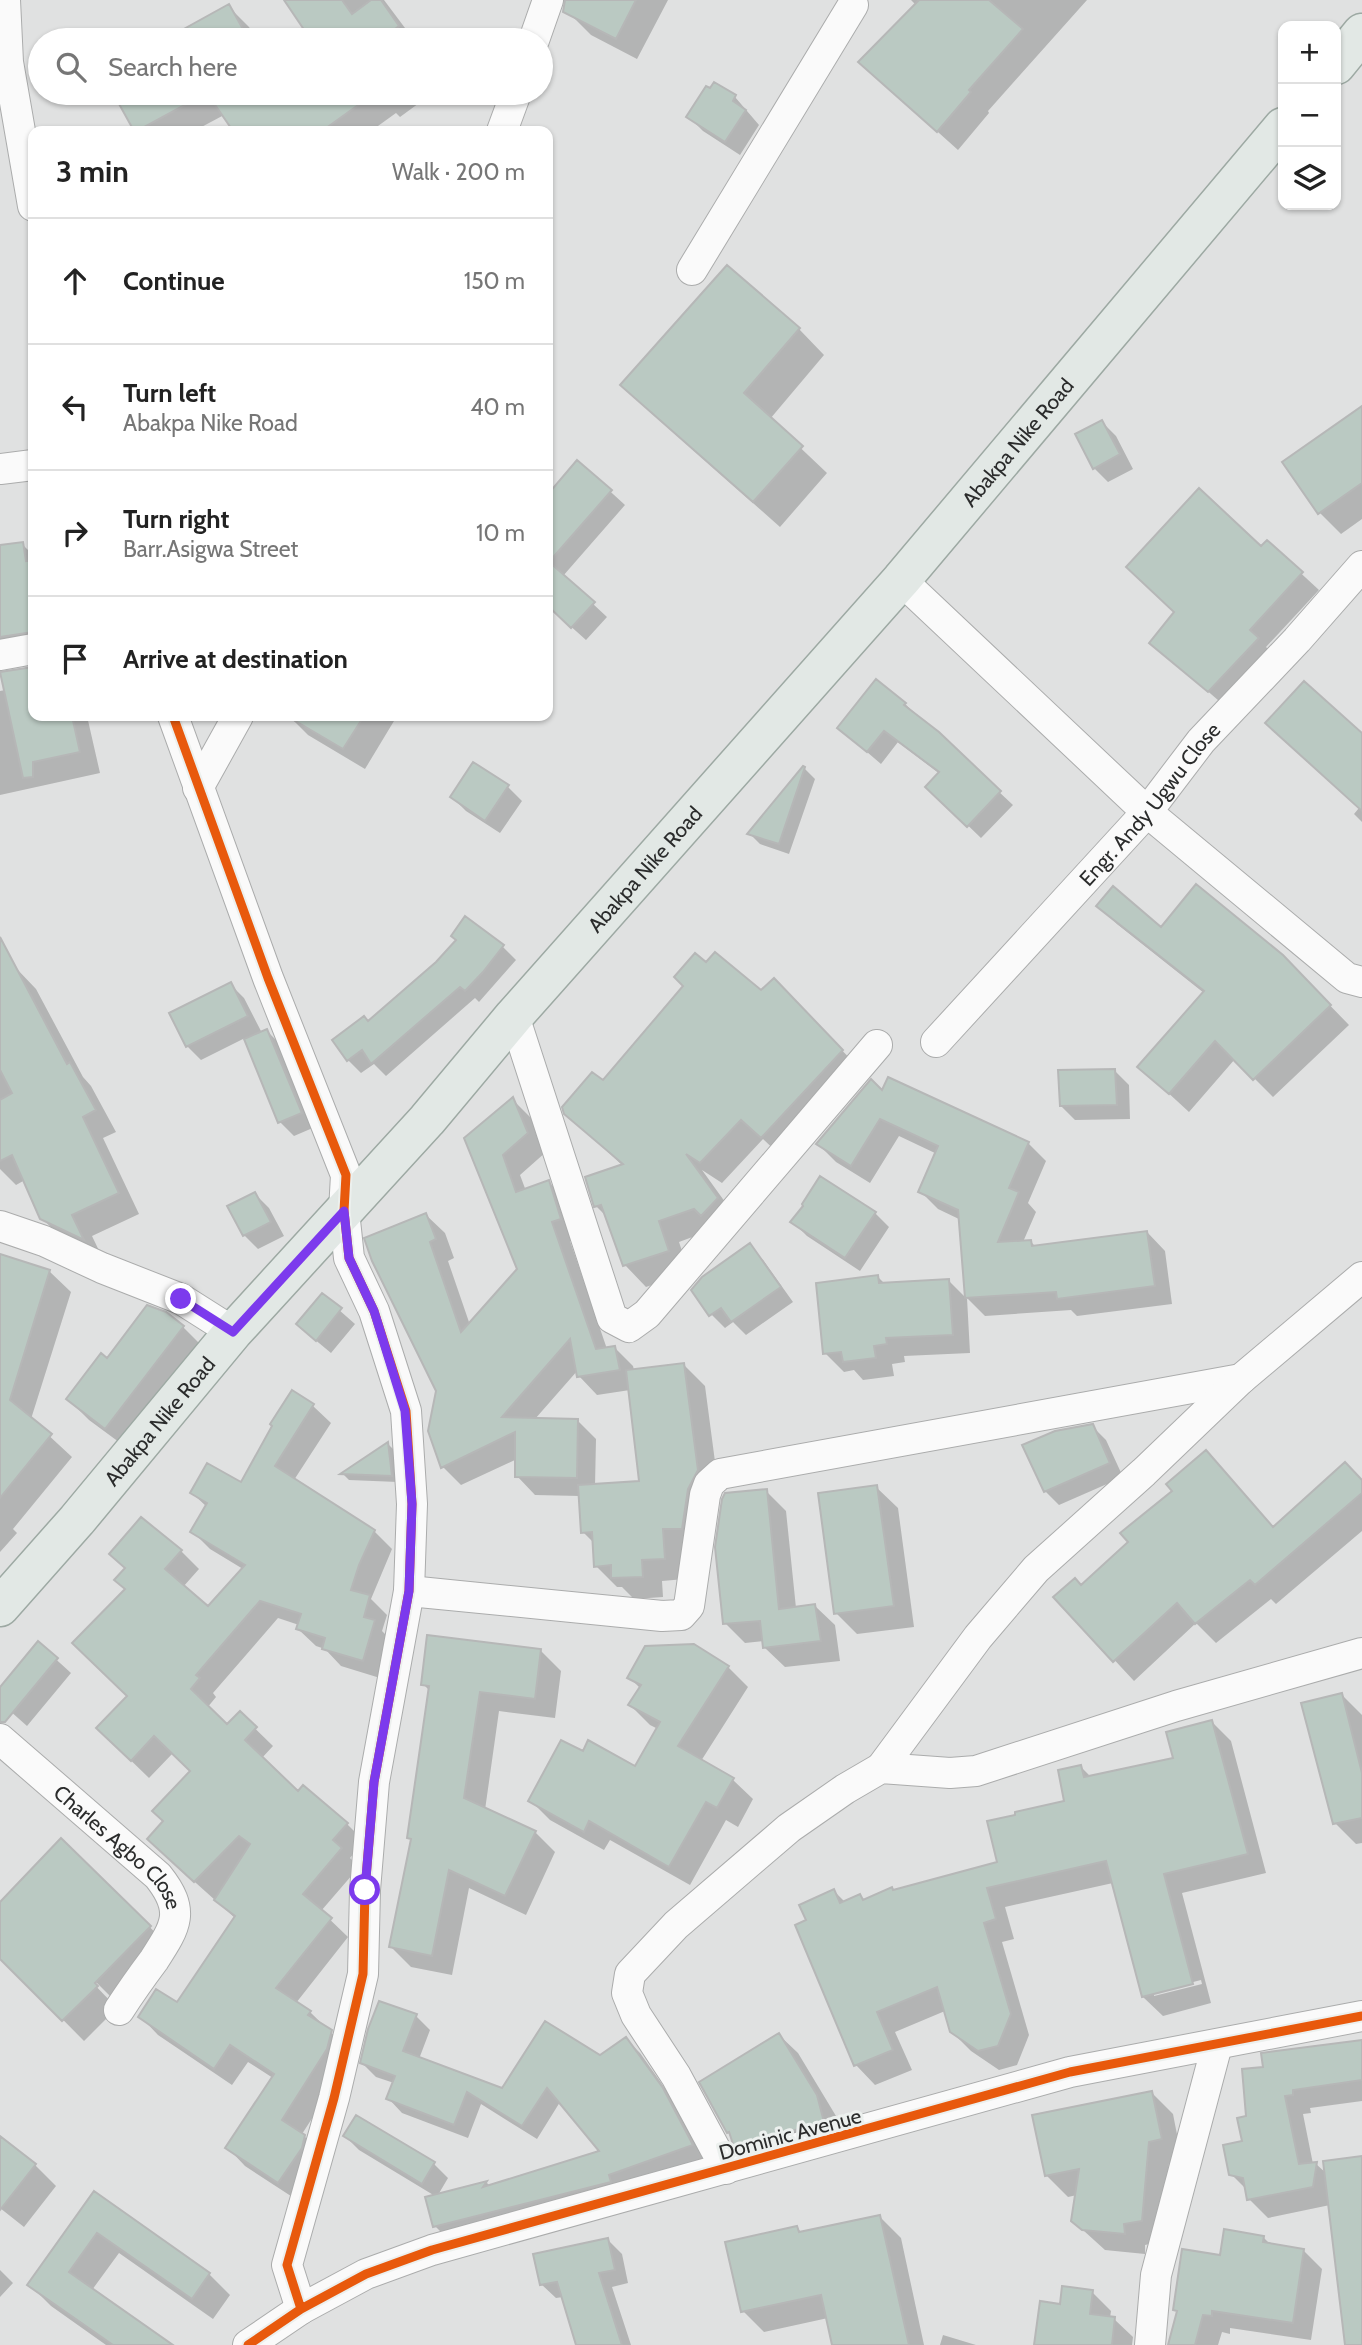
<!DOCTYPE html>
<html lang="en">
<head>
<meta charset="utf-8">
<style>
  body { margin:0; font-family:Cabin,sans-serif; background:#f2f2f2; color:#222 }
  .controls { position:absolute; right:21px; top:21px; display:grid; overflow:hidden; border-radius:14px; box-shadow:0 2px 5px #0004 }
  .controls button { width:63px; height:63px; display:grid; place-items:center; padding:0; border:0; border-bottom:2px solid #e0e0e0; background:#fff; color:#222; font:35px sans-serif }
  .stop { position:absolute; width:21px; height:21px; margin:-16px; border:5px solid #7c3aed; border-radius:50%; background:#fff }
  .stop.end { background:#7c3aed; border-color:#fff; box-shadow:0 2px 7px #0008 }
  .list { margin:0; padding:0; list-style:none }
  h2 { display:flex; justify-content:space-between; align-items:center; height:91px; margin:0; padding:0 28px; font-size:30px }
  h2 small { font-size:23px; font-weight:400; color:#767676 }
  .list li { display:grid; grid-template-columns:46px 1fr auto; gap:21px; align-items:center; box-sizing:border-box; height:126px; padding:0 28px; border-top:2px solid #e0e0e0 }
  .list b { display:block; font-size:26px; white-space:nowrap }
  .list p { margin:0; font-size:23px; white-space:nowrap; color:#767676 }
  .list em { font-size:23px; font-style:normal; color:#767676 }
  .icon { flex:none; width:38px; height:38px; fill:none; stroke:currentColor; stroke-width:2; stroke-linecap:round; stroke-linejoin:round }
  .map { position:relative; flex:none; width:1362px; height:2345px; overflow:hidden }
  .search { position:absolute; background:#fff; box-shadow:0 2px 5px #0004; left:28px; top:28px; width:525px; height:77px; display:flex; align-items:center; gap:18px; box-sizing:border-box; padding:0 24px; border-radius:38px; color:#767676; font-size:26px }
  .panel { position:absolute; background:#fff; box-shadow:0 2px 5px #0004; left:28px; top:126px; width:525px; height:595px; border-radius:14px }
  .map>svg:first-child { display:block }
</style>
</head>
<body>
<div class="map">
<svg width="1362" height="2345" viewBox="0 0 1362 2345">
  <rect width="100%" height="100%" fill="#e0e1e1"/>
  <!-- shadow -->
  <path fill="#0003" fill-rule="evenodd" d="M286,0h98l30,40h-101z
    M577,0h91l-31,59 -46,-24 -21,-21z
    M911,0h176l-99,111 1,2 -31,37 -77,-69 35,-76z
    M229,7l20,20 8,13h-90z
    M495,31l22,4 5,5h-29z
    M115,93h307l4,5 -26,19 -4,-4 -25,18h-136l-11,-16 -30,16h-58z
    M488,93h32l-22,9z
    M735,97l24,28 -19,30 -37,-24 -14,-14z
    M799,329l25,26 -54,64 57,54 -47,54 -132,-117 -25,-25z
    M1362,408v111l-21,15 -21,-21z
    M1102,422l14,14 17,33 -25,13 -14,-14z
    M578,462l47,43 -62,71 44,41 -21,23 -38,-34v-110z
    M1267,542l52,48 -53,57 8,8 -48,52 -74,-64z
    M22,544l11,11v101l-33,-3v-106z
    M33,668v48h54l13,57 -100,22v-104l5,-1 -4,-17z
    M905,704l108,101 -32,33 -53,-51 12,-13 -42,-32 -17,22 -42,-36z
    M289,716h108l-32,53 -57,-34z
    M1362,736v86l-8,-8 5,-6z
    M804,768l11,11 -26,75 -29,-10 -10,-10z
    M508,787l14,14 -22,32 -34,-22 -14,-14z
    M1099,905l62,24 121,27 67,69 -76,72 -38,-38 -46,53 -49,-45 64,-74 -87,-69z
    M503,947l13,13 -37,42 -4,-4 -89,78 -12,-12 -13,9 -13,-13 21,-37z
    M707,965l54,28 34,9 68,70 -80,86 -20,-19 -41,44 -20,-13 36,50 -59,22 10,30 -43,15 -21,-22 -17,-47 -12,-12 27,-40 -57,-53 37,-30z
    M15,967l21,22 47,88 8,9 25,46 -13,6 36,76 -47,22 11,23 -40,-19 -21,-22 -17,-38 -9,5 -16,-16v-194z
    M230,984l14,14 18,35 5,-2 14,14 34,82 -21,9 -14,-14 -35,-84 -44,22 -14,-14z
    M1115,1071l14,14 1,34 -55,1 -14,-14z
    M882,1093l146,50 18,18 -18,42 8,9 -13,30h8l5,5 111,-15 18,19 7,53 -95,12 -6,-6 -86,6 -18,-18 3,55 -66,3 1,6 -13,2 2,12 -31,4 -9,-10 -10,2 -19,-19 53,-76 7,7 64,-3 18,18 -6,-79 -23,-11 -18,-18 17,-37 -38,-18 -29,47 -34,-21 -18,-18z
    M513,1100l18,18 15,34 -26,23 6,16 23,-9 18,19 12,37 -9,3 37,108 8,-1 18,18 1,4 50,-5 21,21 14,106 -34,87 -23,2 1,16 -29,2 -12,-12h-5l-21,-21 -1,-22 -12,-12 -3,-36 -45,-1 -18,-19v-17l-56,26 -18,-18 -17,-252 19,18 9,25 -6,3 22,64 49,-56 -53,-130zM578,1370l1,6 18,19 33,-5 11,93 -46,3 1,-47 -19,-19 -42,-1z
    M255,1194l14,14 15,28 -26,13 -14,-14z
    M875,1213l14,14 -29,44 -53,-35 -14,-14z
    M749,1246l14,14 30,42 -47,33 -13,-13 -8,6 -14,-14z
    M0,1263l49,8 22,21 -40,127 41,38 -59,72 4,4 -17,19z
    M322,1295l33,29 -24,29 -18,-15z
    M183,1327l21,21 -77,100 -38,-28 -21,-21 39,-39z
    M292,1392l21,14 18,17 -37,57 80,51 18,18 -21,50 16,16 -5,16 9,9 -11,38 -39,-12 -16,-17 -9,-3 -18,-17 1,-4 -21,-7 -65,75 3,4 -9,11 20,19 13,-13 33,32 -12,13 37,35 49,30 17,17 -14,17 9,9 -38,44 27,26 -52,66 14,9 39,38 -4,17 -43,67 20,20 -25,46 -52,-34 -17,-18 45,-70 -25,-16 -16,23 -74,-50 -17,-18 37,-12 57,-87 -68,-61 -2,-35 27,-51 -19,-18 -24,25 -33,-32 13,-49 -2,-128 14,-50 40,32 18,18 -16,18 25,22 35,-40 -33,-20 -18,-18 15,-24 -15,-14 49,-8z
    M1092,1426l14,14 17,37 -64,28 -14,-14z
    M388,1444l6,6 4,32 -49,-2 -6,-6z
    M1206,1452l68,76 88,-46v49l-86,73 -5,-5 -55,44 -20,-20 -62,58 -78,-84 26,-10 48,-45z
    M876,1487l22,21 16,119 -57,7 -21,-21z
    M766,1491l20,20 10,97 19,-2 20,19 5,36 -55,6 -20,-19 -1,-7 -19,2 -20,-20z
    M38,1643l33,30 -44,53 -27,-24v-12z
    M541,1651l20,20 -6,47 -56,-7 -14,99 50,22 20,20 -29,63 -57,-27 -17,87 -41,-8 -20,-20 21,-107 -3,-2 21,-147 -7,-7z
    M728,1667l20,20 -47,74 32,19 20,19 -15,28 -12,-7 -36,65 -80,-45 -6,10 -54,-30 -20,-20 53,-46 53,15 22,-40 -8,-4 -20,-20 11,-16 -11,-11z
    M1342,1695l20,20v128l-6,1 -21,-21z
    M1212,1722l19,19 35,132 -84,20 29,110 -48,13 -20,-19 -30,-114 -108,24 9,32 -12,3 27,93 -12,30 -18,5 -28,-19 -20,-20 -6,-20 -50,21 17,38 -37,15 -19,-20 -59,-139 11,-6 26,-29 11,11 15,-6 5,5 134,-38 67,-61 15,-35 10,10 84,-18zM1201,1980l1,4 -48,12v-4z
    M61,1840l110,108 -54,55 -27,-27 -2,2 29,30 -33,33 -84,-85v-52z
    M416,2016l14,14 -11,29 84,31 97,-33 26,-18 14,14 36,51 30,55 -257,81 -14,-14v-30l-76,-46 -14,-14 11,-19 78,47 14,14 -10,17 49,-12 4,4 111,-35 -42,-50 -23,37 -56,-35 -13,34 -66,-25 -14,-15 6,-15 -18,-6 -14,-14z
    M779,2035l19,18 38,63 6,25 -87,24 -19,-18 -8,-15z
    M1362,2042v59l-52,7 1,5 -8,1 10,50h3l10,9 36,-15v178l-32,-131 -62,13 -19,-19 -1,-8 -17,-17 13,-32 4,-25 17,-49z
    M1152,2093l21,21 9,46 -13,3 -7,78 -17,4v9l-40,-4 -32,-29 4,-26 -9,2 -22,-22z
    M0,2138l35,27 21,21 -32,41 -24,-19z
    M94,2193l115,81 21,21 -17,24 -94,-66 -27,37 76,55h-62l-55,-39 -21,-21z
    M880,2217l21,21 23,107h-90l-6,-27 -64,14 -21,-21 54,-83 5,5z
    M1263,2237l8,8 32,5 19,19 -11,71 -81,-12v6l-8,-2 -4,13h-48l9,-32 -4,-4 47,-52z
    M608,2240l14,14 6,29 -16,4 19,58h-53l-15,-48 -7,1 -15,-14z
    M0,2270l13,13 -13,14z
    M1092,2292l19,19 -1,7 4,1 19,18 -1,8h-96l25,-39z
    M943,2335l33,10h-36z"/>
  <!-- building -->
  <path fill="#bac9c2" stroke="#b6b7b7" stroke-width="2" d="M284,0h58l10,14 19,-14h10l18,26 -19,14h-69z
    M565,0h71l-20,39 -53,-27z
    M919,0h70l34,29 -54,61 2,2 -34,40 -79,-70z
    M229,4l20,36h-85z
    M714,82l22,13 -3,6 13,9 -21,32 -39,-25 20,-31 4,2z
    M113,93h94l-70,38h-3z
    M207,93h168l-53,38h-89z
    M727,265l73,63 -56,65 59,53 -50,56 -133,-117z
    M1362,406v77l-44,31 -36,-52z
    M1102,420l18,34 -27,15 -18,-35z
    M577,460l35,30 -63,72 46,40 -24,26 -23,-22v-112z
    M1199,488l62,58 6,-6 36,32 -53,58 9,8 -51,54 -59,-49 25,-31 -48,-45z
    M23,542l3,19 7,-1v72l-33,5v-92z
    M33,667v49h39l8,36 -47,10v15l-10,1 -23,-106z
    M876,679l30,24 -2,2 35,27 62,59 -34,36 -42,-40 14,-15 -55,-41 -17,21 -30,-24z
    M1304,681l58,52v78l-97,-88z
    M287,716h77l-21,33z
    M473,762l36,23 -24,36 -35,-24z
    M803,766l2,1 -26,77 -32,-10z
    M1196,884l87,71 48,50 -78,75 -38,-39 -46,53 -32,-27 67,-76 -108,-85 17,-20 48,41z
    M465,916l39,29 -21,27 -18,19 -5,-4 -89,77 -9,-14 -15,11 -15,-21 32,-24 4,5 68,-59 20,-22 -5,-4z
    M0,937l67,127 3,-2 26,48 -13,7 36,76 -47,22 12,25 -44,-21 -28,-64 -12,6v-61l12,-7 -12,-23z
    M715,952l46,38 13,-12 69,72 -82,88 -20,-18 -41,43 -14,-9 32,44 -17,18 -7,-7 -35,12 10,30 -46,15 -22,-61 -7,2 -9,-30 38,-13 -59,-50 -2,-7 30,-35 11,8 80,-94 -9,-9 21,-24 11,9z
    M231,982l17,34 -62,31 -17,-34z
    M267,1029l35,84 -24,10 -34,-84z
    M1115,1069l2,36 -57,1 -2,-36z
    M888,1077l141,65 -20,46 10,4 -21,50 33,-2 1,6 115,-15 8,55 -98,13 -1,-7 -91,6 -7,-88 -40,-18 20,-46 -58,-27 -29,47 -35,-22 55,-65 11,11z
    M513,1097l15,36 -25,22 13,37 33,-12 12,39 -9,3 44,127 19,-3 5,24 -43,7 -7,-38 -68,78 76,2 -1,59 -62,-1v-45l-74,36 -13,-37 8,-40 -64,-130 -7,-20 -1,-3 62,-25 10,26 -6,3 31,90 56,-63 -53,-131z
    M820,1176l56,36 -31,46 -55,-36 13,-16 -1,-2z
    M255,1192l16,30 -28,14 -16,-30z
    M750,1243l31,44 -50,35 -10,-14 -12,8 -18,-26 11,-13z
    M0,1254l50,16 -40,130 42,34 -52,64z
    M878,1275l1,8 70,-4 4,56 -67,3 1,6 -13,2 2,12 -33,4 -2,-10 -18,2 -7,-71z
    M322,1293l20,15 -26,33 -20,-17z
    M147,1305l19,7 18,14 -79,103 -39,-30 35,-46 6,5z
    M684,1363l14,107 -10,19 -6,40h-19l2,30 -23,1 1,17 -32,1v-13l-17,2 -2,-35 -11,1 -3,-48 61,-4 -13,-111z
    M292,1390l22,14 -39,62 100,64 -16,35 -8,25 19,5 -6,22 11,3 -12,41 -41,-12 3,-11 -29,-9 5,-15 -41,-13 -64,74 4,3 -9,11 36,35 13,-13 17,16 -12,13 53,51 5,-6 45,38 -15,17 9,8 -39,46 29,24 -56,70 35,23 -3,4 24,15 -5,19 -45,71 23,15 -3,13 -24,35 -53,-35 49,-74 -44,-29 -16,24 -76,-52 18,-28 21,13 58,-86 -21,-16 36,-56 -11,-8 -45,46 -47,-43 16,-18 -11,-10 38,-40 -36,-35 -23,25 -35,-33 31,-32 -55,-53 53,-54 -11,-9 11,-12 -16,-14 32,-37 41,33 -17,19 43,37 37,-41 -55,-33 17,-29 -17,-10 17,-30 34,19 31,-56 -2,-2z
    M1093,1424l17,39 -66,29 -22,-47 33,-14z
    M388,1442l4,34 -52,-2z
    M1206,1450l67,77 72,-65 17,18v13l-107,92 -5,-5 -55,44 -18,-21 -64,59 -60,-65 22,-19 6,7 47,-43 -8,-9 52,-42 -6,-7z
    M877,1485l17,121 -60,8 -16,-121z
    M767,1489l12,120 36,-5 6,37 -58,7 -3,-27 -37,3 -8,-77 7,-48 3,-6z
    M427,1635l114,14 -6,50 -55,-7 -16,106 72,33 -31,65 -56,-26 -17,86 -43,-9 22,-108 -4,-1 22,-152 -8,-1z
    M38,1641l20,17 -53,64h-5v-35z
    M694,1644l35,22 -51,80 56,32 -17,30 -11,-6 -37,65 -80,-46 -5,11 -56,-31 33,-61 22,11 5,-11 47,26 25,-44 -32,-17 13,-20 -14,-7 18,-32z
    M1342,1693l20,80v45l-29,6 -32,-121z
    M1212,1720l36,134 -84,20 29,110 -51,13 -36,-136 -119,27 9,31 -12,4 27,91 -13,32 -20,5 -28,-19 -13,-45 -60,25 16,38 -39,16 -59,-141 11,-5 -7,-15 35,-16 6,14 20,-9 3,6 29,-13 1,3 104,-28 -10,-41 28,-6v-3l49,-11 -6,-31 23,-5 3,12 89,-19 -7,-26z
    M61,1838l90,88 -56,57 3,3 -36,35 -62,-62v-57z
    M379,2001l38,13 -14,37 99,37 43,-67 55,34 26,-18 37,51 30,57 -84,30 2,7 -178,45 -8,-30 62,-16 -4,6 116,-36 -52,-63 -25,38 -55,-34 -13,33 -68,-26 9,-23 -35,-13 8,-34z
    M779,2033l38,62 7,27 -90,25 -5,-15 -2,1 -28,-51z
    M1362,2040v40l-69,10v5l-8,1 14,68 18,-2 -4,25 -66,13 -4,-22 -14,-3 -6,-30 19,-4 -5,-23 9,-2 -4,-47 21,-2 -2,-14z
    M1152,2091l10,48 -13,3 -7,79 -18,3 1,10 -43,-4 -11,-9 8,-52 -34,7 -13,-61z
    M356,2115l79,47 -13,22 -79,-48z
    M0,2136l36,28 -36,46z
    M1362,2156v189h-17l-22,-184z
    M94,2191l116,82 -18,26 -95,-66 -28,39 104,73h-60l-86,-60z
    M880,2215l29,130h-77l-11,-50 -80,17 -16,-70 72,-16 2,6z
    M1224,2229l40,7 -1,6 41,7 -11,74 -81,-12v5l-9,-1 -8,30h-27l9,-34 -4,-1 9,-61 38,6z
    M608,2238l7,32 -16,3 23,72h-46l-19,-63 -17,3 -7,-31z
    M1062,2286l31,4 -3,24 25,3 -3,28h-78l6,-44 20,3z"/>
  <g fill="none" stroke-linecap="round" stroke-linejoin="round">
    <defs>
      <g id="street">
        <path d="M5,0l3,62 25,144"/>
        <path d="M534,40l14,-40"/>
        <path d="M502,131l14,-38"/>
        <path d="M692,270l161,-265"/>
        <path d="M0,469l33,-4"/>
        <path d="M901,580l246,232 200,166 15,4"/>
        <path d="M0,655l33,-6"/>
        <path d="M173,716l95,262 78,197 -2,36 5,47 25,53 32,100 6,93 -3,87 -35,191 -9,108 -2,84 -29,124 -47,167 14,44"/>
        <path d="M198,788l40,-72"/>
        <path d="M514,1016l98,302 17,9 18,-13 230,-269"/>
        <path id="s1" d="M936,1042l211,-230 54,-71 96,-101 65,-74"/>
        <path d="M0,1226l44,15 58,27 79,31 52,33"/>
        <path d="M409,1591l253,25 19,-1 8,-9 16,-111 4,-11 11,-10 521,-95"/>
        <path id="s2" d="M0,1739l158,137c28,35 18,50 -4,84 -12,16 -24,33 -35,50"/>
        <path d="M881,1768l97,-131 58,-68 108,-97 97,-93 121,-102"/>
        <path d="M726,2169l-50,-93 -40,-61 -9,-22 3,-19 46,-49 113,-97 56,-39 36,-21 69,5 26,-2 200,-65 186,-53"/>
        <path d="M248,2345l53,-36 65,-35 66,-24 638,-178 292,-56"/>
        <path d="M1150,2345l6,-70 61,-230"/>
      </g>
      <g id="primary">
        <path d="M1336,65l26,-32"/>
        <path id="s3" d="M0,1607l77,-87 156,-188 194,-212 87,-104 387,-436 382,-453"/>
      </g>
    </defs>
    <!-- street casing -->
    <use href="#street" stroke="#abacac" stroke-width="32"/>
    <!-- primary casing -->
    <use href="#primary" stroke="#9da9a3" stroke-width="41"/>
    <!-- street -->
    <use href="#street" stroke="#fafafa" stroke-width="30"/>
    <!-- primary -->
    <use href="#primary" stroke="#e2e8e5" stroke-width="38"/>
    <defs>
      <path id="cycleway" d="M173,716l95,262 78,197 -2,36 5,47 25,53 32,100 6,93 -3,87 -35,191 -9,108 -2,84 -29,124 -47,167 14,44
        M248,2345l53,-36 65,-35 66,-24 638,-178 292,-56"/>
    </defs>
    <!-- cycleway casing -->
    <use href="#cycleway" stroke="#ecf0ee" stroke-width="13"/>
    <!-- cycleway -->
    <use href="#cycleway" stroke="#e8590c" stroke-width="9"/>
  </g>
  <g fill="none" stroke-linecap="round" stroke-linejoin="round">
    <!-- route -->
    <path stroke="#7c3aed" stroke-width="9" d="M181,1299l52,33 111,-121 5,47 25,53 31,100 7,93 -3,87 -35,191 -9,108"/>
  </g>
  <g text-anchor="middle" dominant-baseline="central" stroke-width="6" stroke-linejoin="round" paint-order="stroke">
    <!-- street labels -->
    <g font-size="21" fill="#2b2c2c" stroke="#ecf0ee">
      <text stroke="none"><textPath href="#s3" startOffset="1547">Abakpa Nike Road</textPath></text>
      <text stroke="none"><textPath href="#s1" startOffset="320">Engr. Andy Ugwu Close</textPath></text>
      <text stroke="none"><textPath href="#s3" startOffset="980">Abakpa Nike Road</textPath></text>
      <text stroke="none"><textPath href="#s3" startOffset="245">Abakpa Nike Road</textPath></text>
      <text stroke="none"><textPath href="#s2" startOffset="161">Charles Agbo Close</textPath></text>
      <text transform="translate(790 2134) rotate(-15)">Dominic Avenue</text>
    </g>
  </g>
</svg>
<div class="controls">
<button>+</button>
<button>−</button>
<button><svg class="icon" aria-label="layers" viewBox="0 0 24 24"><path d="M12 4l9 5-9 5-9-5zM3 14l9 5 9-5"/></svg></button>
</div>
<div class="stop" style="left:365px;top:1890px"></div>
<div class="stop end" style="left:181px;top:1299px"></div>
<div class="search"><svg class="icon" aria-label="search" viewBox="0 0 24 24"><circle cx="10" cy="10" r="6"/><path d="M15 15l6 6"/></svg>Search here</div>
<section class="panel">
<h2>3 min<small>Walk · 200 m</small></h2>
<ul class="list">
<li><svg class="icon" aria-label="ahead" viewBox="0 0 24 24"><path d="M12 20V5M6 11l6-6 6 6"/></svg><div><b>Continue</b></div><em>150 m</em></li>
<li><svg class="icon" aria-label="left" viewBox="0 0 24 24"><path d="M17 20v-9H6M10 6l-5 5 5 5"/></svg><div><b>Turn left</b><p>Abakpa Nike Road</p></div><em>40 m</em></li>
<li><svg class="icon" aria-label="right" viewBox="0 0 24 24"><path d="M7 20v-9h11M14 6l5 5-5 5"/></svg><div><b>Turn right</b><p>Barr.Asigwa Street</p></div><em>10 m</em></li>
<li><svg class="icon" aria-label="arrive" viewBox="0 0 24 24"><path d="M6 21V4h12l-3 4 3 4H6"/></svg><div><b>Arrive at destination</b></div></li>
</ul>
</section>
</div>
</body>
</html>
